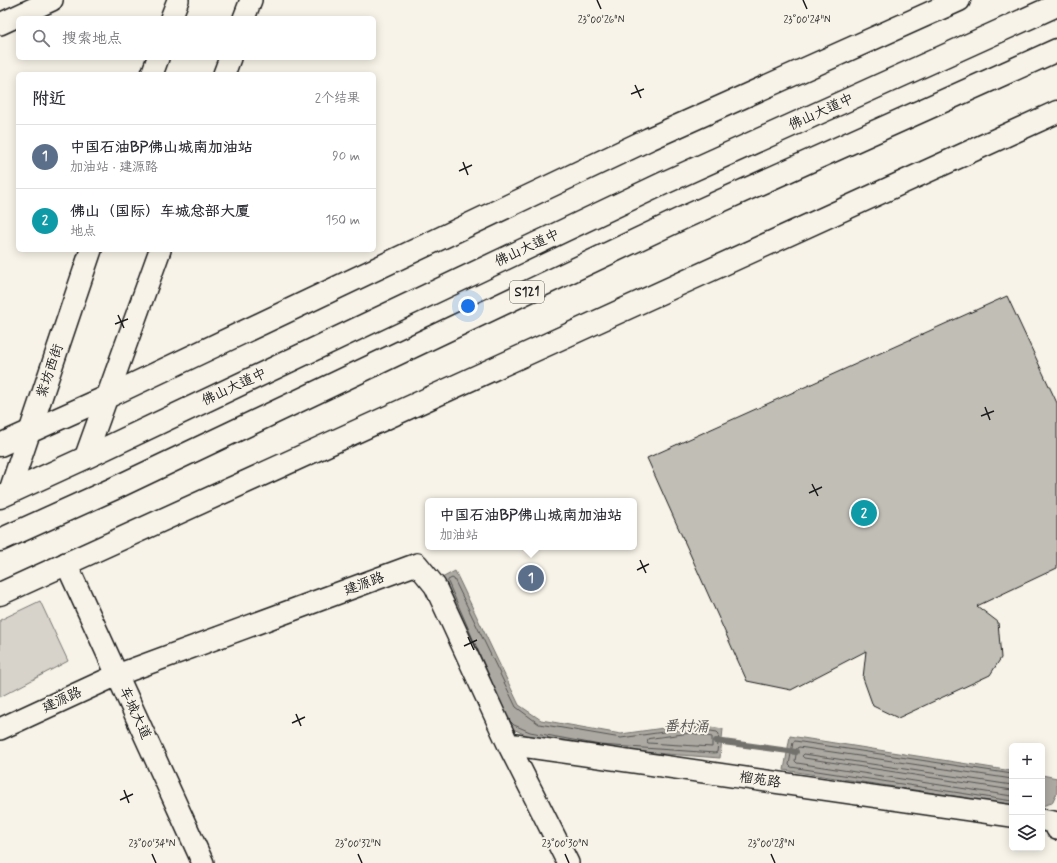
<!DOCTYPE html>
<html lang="zh">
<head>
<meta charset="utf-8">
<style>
  body { margin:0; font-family:Mynerve,"LXGW WenKai TC",sans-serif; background:#f7f7f7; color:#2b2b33 }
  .controls { position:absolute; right:12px; bottom:12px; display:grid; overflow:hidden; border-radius:6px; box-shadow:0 2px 10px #0003 }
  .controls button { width:36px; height:36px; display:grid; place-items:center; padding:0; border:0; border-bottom:1px solid #e1e1e2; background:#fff; color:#2b2b33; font:20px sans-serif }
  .you { position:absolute; left:468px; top:306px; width:14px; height:14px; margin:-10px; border:3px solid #fff; border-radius:50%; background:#1a73e8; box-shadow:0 0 0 6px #1a73e833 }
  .badge { display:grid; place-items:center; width:26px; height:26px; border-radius:50%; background:#d93025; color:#fff; font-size:13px; font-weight:700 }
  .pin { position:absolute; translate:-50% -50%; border:2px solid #fff; box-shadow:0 1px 4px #0006 }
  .popup { position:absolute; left:425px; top:498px; width:212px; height:52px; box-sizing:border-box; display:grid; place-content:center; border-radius:6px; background:#fff; filter:drop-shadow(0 1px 3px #0005); font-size:13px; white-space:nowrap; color:#7c7c81 }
  .popup b { font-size:15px; color:#2b2b33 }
  .popup::after { content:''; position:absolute; left:50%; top:100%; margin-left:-8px; border:8px solid transparent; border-top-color:#fff }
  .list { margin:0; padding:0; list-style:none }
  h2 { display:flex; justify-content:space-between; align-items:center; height:52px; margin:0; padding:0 16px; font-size:17px }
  h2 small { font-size:13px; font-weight:400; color:#7c7c81 }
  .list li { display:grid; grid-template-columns:26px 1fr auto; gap:12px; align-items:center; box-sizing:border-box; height:64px; padding:0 16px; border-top:1px solid #e1e1e2 }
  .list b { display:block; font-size:15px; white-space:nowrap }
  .list p { margin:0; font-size:13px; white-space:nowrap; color:#7c7c81 }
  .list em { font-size:13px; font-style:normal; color:#7c7c81 }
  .icon { flex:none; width:22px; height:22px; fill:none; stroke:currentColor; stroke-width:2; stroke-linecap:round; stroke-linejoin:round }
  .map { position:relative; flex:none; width:1057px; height:863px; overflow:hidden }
  .search { position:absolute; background:#fff; box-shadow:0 2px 10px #0003; left:16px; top:16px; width:360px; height:44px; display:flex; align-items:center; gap:10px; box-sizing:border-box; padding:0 14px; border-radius:6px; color:#7c7c81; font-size:15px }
  .panel { position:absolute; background:#fff; box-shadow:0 2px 10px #0003; left:16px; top:72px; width:360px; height:180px; border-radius:6px }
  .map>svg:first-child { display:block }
</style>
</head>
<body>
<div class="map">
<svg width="1057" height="863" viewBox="0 0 1057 863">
  <rect width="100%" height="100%" fill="#f7f3e8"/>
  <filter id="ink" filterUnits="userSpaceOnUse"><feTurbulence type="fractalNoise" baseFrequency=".025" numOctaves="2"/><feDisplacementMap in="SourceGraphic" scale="8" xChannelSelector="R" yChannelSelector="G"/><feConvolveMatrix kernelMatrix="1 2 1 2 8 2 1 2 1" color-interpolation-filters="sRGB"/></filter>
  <g filter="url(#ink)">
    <!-- green -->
    <path fill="#d7d3cb" stroke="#7a7874" d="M40,601l28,60 -68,36v-77z"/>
    <!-- water -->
    <path fill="#aca9a2" stroke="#72716c" d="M455,571l64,134 22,15 80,14 71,-10 31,5 -3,29 -120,-9 -72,-13 -17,-8 -69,-150z
      M790,736l222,35v34l-228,-35z
      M1042,775l15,3v14l-5,11 -10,3z"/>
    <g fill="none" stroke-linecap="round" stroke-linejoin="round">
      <!-- shore -->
      <path stroke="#565452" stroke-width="1" d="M491,680l-43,-98v-2l4,-2 2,1 62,128 23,17 82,14 71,-10 25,4 2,2 -2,18 -2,1 -115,-8 -70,-13 -16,-7 -4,-4
        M692,733l20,4v10l-64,-4 -1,-1 1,-3z
        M1012,774l-217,-33 -2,1 -4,23 2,2 221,34
        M1012,779l-213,-32 -2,1 -2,13 2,2 215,33
        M1012,785l-208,-31 -2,2 2,2 208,32"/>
      <!-- stream -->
      <path stroke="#72716c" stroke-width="6" d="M716,741l80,11"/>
    </g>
    <!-- building -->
    <path fill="#c0beb5" stroke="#1c1c1c" d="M1007,296l50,107v165l-80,38 21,16 3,36 -11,17 -92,43 -25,-12 -10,-28 3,-27 -75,39 -44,-9 -100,-223z"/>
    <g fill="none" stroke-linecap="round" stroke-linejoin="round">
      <defs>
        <path id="minor" d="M171,18l7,-18
          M244,18l7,-18
          M0,24l52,-24
          M152,74l6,-16
          M224,74l6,-16
          M85,458l75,-208
          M9,493l82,-243
          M66,563l137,300
          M0,729l117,-54 300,-111 18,22 73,158 60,119
          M508,744l504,72
          M1042,820l12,2 3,7"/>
        <path id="major" d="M0,445l107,-48 542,-258 310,-139
          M0,594l1057,-482"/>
        <path id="highway" d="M0,497l85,-39 579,-275 393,-178
          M0,540l113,-51 572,-272 372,-167"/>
      </defs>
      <!-- minor casing -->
      <use href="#minor" stroke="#1c1c1c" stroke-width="24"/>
      <!-- major casing -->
      <use href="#major" stroke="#1c1c1c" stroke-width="25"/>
      <!-- highway casing -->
      <use href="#highway" stroke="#1c1c1c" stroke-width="25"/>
      <!-- minor -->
      <use href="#minor" stroke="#f7f3e8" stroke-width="21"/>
      <!-- major -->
      <use href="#major" stroke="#f7f3e8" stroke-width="22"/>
      <!-- highway -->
      <use href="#highway" stroke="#f7f3e8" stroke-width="22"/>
    </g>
  </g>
  <!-- ticks -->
  <path fill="none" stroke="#1c1c1c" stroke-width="1.5" d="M597,0l4,9M803,0l4,9M635,85l6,13M631,94l13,-5M463,162l5,13M459,171l13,-6M118,315l6,13M115,324l13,-5M985,407l5,13M981,416l13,-5M812,484l6,12M809,493l13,-6M640,560l6,13M637,570l12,-6M468,637l6,13M464,646l13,-6M296,714l5,12M292,723l13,-6M124,790l5,13M120,800l13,-6M152,854l4,9M358,854l4,9M565,854l4,9M771,854l4,9"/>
  <g text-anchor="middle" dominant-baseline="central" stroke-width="4" stroke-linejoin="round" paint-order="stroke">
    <!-- shield labels -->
    <rect fill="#f7f3e8" stroke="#5e5c59" stroke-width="1" x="510" y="281" width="34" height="22" rx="3"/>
    <g font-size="13" font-weight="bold" fill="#1c1c1c">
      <text x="527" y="292">S121</text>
    </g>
    <!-- street labels -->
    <g font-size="14" fill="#1c1c1c" stroke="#f7f3e8">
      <text transform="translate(821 112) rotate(-24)">佛山大道中</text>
      <text transform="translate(527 248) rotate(-25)">佛山大道中</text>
      <text transform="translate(50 371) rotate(-71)">紫坊西街</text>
      <text transform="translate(234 387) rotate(-25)">佛山大道中</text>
      <text transform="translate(364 584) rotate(-20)">建源路</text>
      <text transform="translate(62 700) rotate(-25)">建源路</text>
      <text transform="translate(135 713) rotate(65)">车城大道</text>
      <text transform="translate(760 780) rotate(8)">榴苑路</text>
    </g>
    <!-- water labels -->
    <g font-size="15" font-style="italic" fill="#565452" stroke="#f7f3e8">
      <text transform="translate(686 727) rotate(1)">番村涌</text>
    </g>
  </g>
  <g font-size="10" text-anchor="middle" fill="#1c1c1c" stroke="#f7f3e8" stroke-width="4" stroke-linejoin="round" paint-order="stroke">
    <text x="601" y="23">23°00'26"N</text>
    <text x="807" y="23">23°00'24"N</text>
    <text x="152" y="847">23°00'34"N</text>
    <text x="358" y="847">23°00'32"N</text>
    <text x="565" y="847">23°00'30"N</text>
    <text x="771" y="847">23°00'28"N</text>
  </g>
</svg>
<div class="controls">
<button>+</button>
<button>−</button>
<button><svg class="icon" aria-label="layers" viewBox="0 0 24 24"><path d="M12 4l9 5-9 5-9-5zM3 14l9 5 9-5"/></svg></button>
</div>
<div class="you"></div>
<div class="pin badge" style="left:531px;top:578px;background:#5c6f8a">1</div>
<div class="popup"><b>中国石油BP佛山城南加油站</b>加油站</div>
<div class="pin badge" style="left:864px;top:513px;background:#0f9aa8">2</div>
<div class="search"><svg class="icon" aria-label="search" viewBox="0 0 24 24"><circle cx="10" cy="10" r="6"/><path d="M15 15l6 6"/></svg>搜索地点</div>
<section class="panel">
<h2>附近<small>2个结果</small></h2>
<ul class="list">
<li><span class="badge" style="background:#5c6f8a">1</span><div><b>中国石油BP佛山城南加油站</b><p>加油站 · 建源路</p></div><em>90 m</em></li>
<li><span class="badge" style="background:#0f9aa8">2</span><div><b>佛山（国际）车城总部大厦</b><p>地点</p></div><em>150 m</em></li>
</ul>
</section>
</div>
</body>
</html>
